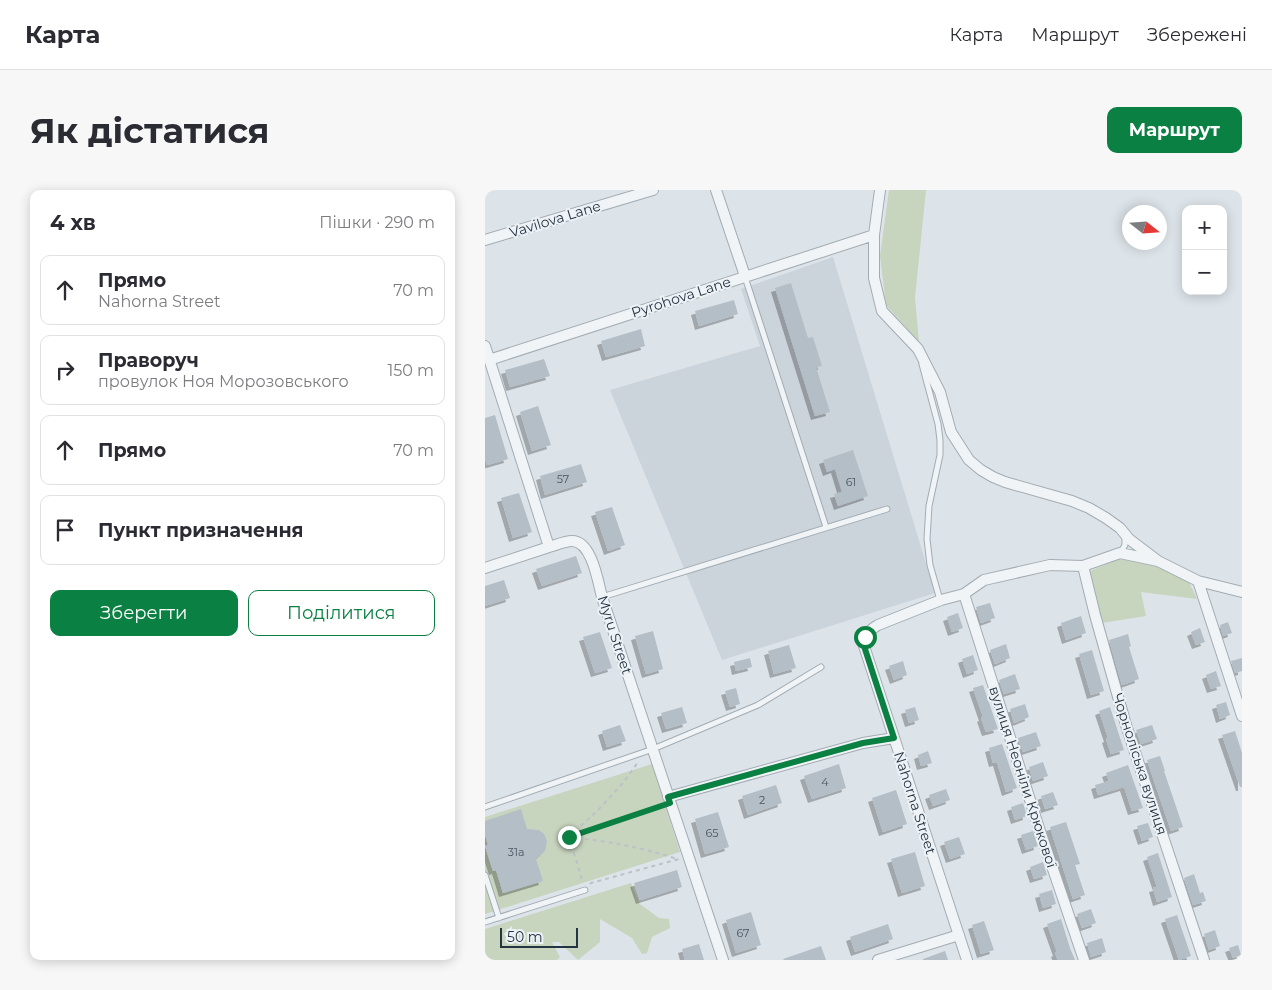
<!DOCTYPE html>
<html lang="uk">
<head>
<meta charset="utf-8">
<style>
  body { margin:0; font-family:Montserrat,sans-serif; background:#f7f7f7; color:#2b2b33 }
  .controls { position:absolute; right:15px; top:15px; display:grid; overflow:hidden; border-radius:10px; box-shadow:0 2px 12px #0003 }
  .controls button { width:45px; height:45px; display:grid; place-items:center; padding:0; border:0; border-bottom:1px solid #e1e1e2; background:#fff; color:#2b2b33; font:25px sans-serif }
  .compass { position:absolute; left:637px; top:15px; width:45px; height:45px; border-radius:50%; background:#fff; box-shadow:0 2px 12px #0003; rotate:107deg }
  .scale { position:absolute; left:15px; bottom:12px; width:78px; box-sizing:border-box; padding-left:5px; border:2px solid #253441; border-top:0; font-size:14px; line-height:18px; white-space:nowrap; color:#253441; -webkit-text-stroke:4px #edf2f6; paint-order:stroke }
  .stop { position:absolute; width:15px; height:15px; margin:-11px; border:4px solid #0b8043; border-radius:50%; background:#fff }
  .stop.end { background:#0b8043; border-color:#fff; box-shadow:0 1px 5px #0008 }
  .list { margin:0; padding:0; list-style:none }
  h2 { display:flex; justify-content:space-between; align-items:center; height:65px; margin:0; padding:0 20px; font-size:21px }
  h2 small { font-size:16px; font-weight:400; color:#7c7c81 }
  .list li { display:grid; grid-template-columns:32px 1fr auto; gap:15px; align-items:center; box-sizing:border-box; height:70px; margin:0 10px 10px; padding:0 10px; border:1px solid #e1e1e2; border-radius:10px }
  .list b { display:block; font-size:19px; white-space:nowrap }
  .list p { margin:0; font-size:16px; white-space:nowrap; color:#7c7c81 }
  .list em { font-size:16px; font-style:normal; color:#7c7c81 }
  .actions { display:flex; gap:10px; padding:15px 20px }
  .actions a { flex:1; padding:11px 0; border:1px solid #0b8043; border-radius:10px; text-align:center; font-size:18px; color:#0b8043 }
  .actions .main { background:#0b8043; color:#fff }
  .icon { flex:none; width:28px; height:28px; fill:none; stroke:currentColor; stroke-width:2; stroke-linecap:round; stroke-linejoin:round }
  .map { position:relative; flex:none; width:757px; height:770px; overflow:hidden; border-radius:10px }
  header { display:flex; align-items:center; gap:30px; box-sizing:border-box; height:70px; padding:0 25px; background:#fff; border-bottom:1px solid #e1e1e2 }
  header strong { font-size:24px }
  nav { display:flex; gap:28px; margin-inline-start:auto; font-size:18px }
  .intro { display:flex; align-items:center; justify-content:space-between; box-sizing:border-box; height:120px; padding:0 30px }
  h1 { margin:0; font-size:35px }
  .button { padding:12px 22px; border-radius:10px; background:#0b8043; color:#fff; font-size:18px; font-weight:700 }
  main { display:flex; gap:30px; padding:0 30px }
  aside { flex:1; background:#fff; border-radius:10px; box-shadow:0 2px 12px #0003 }
  .map>svg:first-child { display:block }
</style>
</head>
<body>
<header>
<strong>Карта</strong>
<nav><a>Карта</a><a>Маршрут</a><a>Збережені</a></nav>
</header>
<div class="intro"><h1>Як дістатися</h1><a class="button">Маршрут</a></div>
<main>
<aside>
<h2>4 хв<small>Пішки · 290 m</small></h2>
<ul class="list">
<li><svg class="icon" aria-label="ahead" viewBox="0 0 24 24"><path d="M12 20V5M6 11l6-6 6 6"/></svg><div><b>Прямо</b><p>Nahorna Street</p></div><em>70 m</em></li>
<li><svg class="icon" aria-label="right" viewBox="0 0 24 24"><path d="M7 20v-9h11M14 6l5 5-5 5"/></svg><div><b>Праворуч</b><p>провулок Ноя Морозовського</p></div><em>150 m</em></li>
<li><svg class="icon" aria-label="ahead" viewBox="0 0 24 24"><path d="M12 20V5M6 11l6-6 6 6"/></svg><div><b>Прямо</b></div><em>70 m</em></li>
<li><svg class="icon" aria-label="arrive" viewBox="0 0 24 24"><path d="M6 21V4h12l-3 4 3 4H6"/></svg><div><b>Пункт призначення</b></div></li>
</ul>
<div class="actions"><a class="main">Зберегти</a><a>Поділитися</a></div>
</aside>
<div class="map">
<svg width="757" height="770" viewBox="0 0 757 770">
  <defs>
    <filter id="shadow"><feDropShadow dx="-4" dy="4" stdDeviation="0" flood-color="#0004"/></filter>
  </defs>
  <rect width="100%" height="100%" fill="#dde4e9"/>
  <!-- built -->
  <path fill="#cbd3db" d="M348,67l102,336 -213,67 -112,-270 150,-44 -19,-57z"/>
  <!-- green -->
  <path fill="#c7d4be" d="M404,0h37l-11,108 4,44 -33,-37 -6,-49z
    M637,368l34,8 33,16 8,17 -56,-7 5,24 -44,7 -12,-52z
    M167,574l28,88 -195,62v-97z
    M146,693l9,21 19,14 10,1 1,9 -18,9 -5,16 -5,1 -10,-16 -32,-19v23l-22,18 -19,-18h-7l8,15 -3,3h-71l-1,-1v-30z"/>
  <!-- building -->
  <path fill="#b4bec6" filter="url(#shadow)" d="M306,93l17,55 5,-1 9,29 -6,1 14,45 -15,4 -40,-128z
    M249,110l4,14 -39,12 -4,-15z
    M156,139l4,17 -39,11 -5,-16z
    M59,169l6,17 -40,11 -5,-17z
    M53,216l13,39 -19,6 -12,-39z
    M10,225l13,44 -21,6 -2,-6v-41z
    M368,260l15,46 -30,10 -4,-12 8,-2 -7,-23 -8,3 -4,-12z
    M96,274l6,18 -42,13 -5,-19z
    M34,303l13,39 -19,6 -12,-40z
    M127,317l13,38 -17,6 -13,-39z
    M91,366l6,17 -40,13 -6,-17z
    M19,390l6,18 -25,8v-20z
    M505,413l5,15 -14,5 -5,-16z
    M473,423l5,15 -11,4 -5,-15z
    M596,426l5,17 -20,7 -5,-17z
    M743,432l4,11 -9,3 -3,-11z
    M715,438l5,14 -9,3 -5,-13z
    M168,441l10,38 -17,5 -11,-38z
    M115,442l12,36 -17,5 -12,-36z
    M643,444l3,12 -2,1 10,32 -17,6 -13,-45z
    M521,454l4,14 -15,6 -5,-14z
    M304,455l7,23 -22,6 -6,-23z
    M607,460l12,41 -13,4 -12,-41z
    M488,465l5,15 -11,4 -5,-15z
    M265,468l2,9 -16,4 -2,-9z
    M757,468v13l-7,2 -4,-12z
    M418,471l4,14 -13,5 -5,-14z
    M731,481l5,15 -10,3 -5,-14z
    M530,484l5,15 -16,5 -5,-14z
    M498,495l15,44 -12,3 -5,-14 2,-1 -10,-29z
    M251,498l4,16 -10,3 -5,-16z
    M741,512l4,13 -10,4 -4,-14z
    M540,514l4,13 -15,6 -4,-14z
    M197,517l5,16 -21,6 -5,-16z
    M430,517l4,13 -10,3 -4,-13z
    M625,517l14,43 -13,4 -5,-15 2,-1 -9,-27z
    M135,535l6,16 -19,6 -5,-16z
    M667,535l5,14 -16,5 -5,-14z
    M750,541l7,22v34h-2l-18,-52z
    M551,542l5,14 -18,6 -5,-14z
    M517,554l15,44 -11,4 -9,-30 -4,1 -4,-15z
    M443,561l4,12 -11,3 -3,-11z
    M675,566l5,15h-1l19,56 -12,4 -24,-71z
    M558,572l5,14 -15,5 -4,-14z
    M354,574l7,24 -34,11 -8,-23z
    M643,575l15,43 -11,3 -8,-24 -26,8 -3,-10 14,-4 -3,-8z
    M291,595l6,18 -34,12 -6,-19z
    M461,599l4,11 -17,6 -4,-11z
    M411,600l11,34 -24,8 -11,-34z
    M568,602l5,13 -13,4 -4,-13z
    M538,613l4,13 -12,4 -4,-13z
    M36,619l6,20 12,1 5,4 3,7 -2,10 -9,8 7,22 -40,12 -7,-23 -3,1 -8,-25 3,-1 -3,-10v-14z
    M233,622l11,35 -24,7 -10,-35z
    M581,632l14,42 -5,1 10,30 -12,4 -23,-72z
    M663,633l5,14 -11,4 -5,-15z
    M548,641l5,15 -12,4 -5,-15z
    M474,647l6,17 -15,5 -6,-17z
    M430,662l10,34 -23,7 -11,-34z
    M673,663l14,44 -15,5 -4,-14 4,-1 -10,-30z
    M558,672l4,13 -13,4 -4,-12z
    M192,680l5,17 -42,13 -6,-17z
    M709,684l6,19 3,-1 3,9 -13,4 -9,-27z
    M567,700l4,14 -13,4 -4,-14z
    M606,719l5,14 -14,5 -5,-14z
    M266,722l10,33 -25,8 -10,-33z
    M692,725l14,41 -12,4 -14,-41z
    M576,729l9,29 5,12h-17l-3,-7 2,-1 -10,-28z
    M499,731l10,29 -13,4 -9,-29z
    M403,734l5,15 -38,13 -5,-15z
    M730,740l5,16 -11,4 -5,-16z
    M617,748l4,14 -15,5 -4,-14z
    M214,754l5,16h-19l-3,-11z
    M753,755l3,10 -8,3 -4,-10z
    M336,756l5,14h-42l-1,-1z
    M460,761l3,9h-25v-1z"/>
  <g fill="none" stroke-linecap="round" stroke-linejoin="round">
    <defs>
      <path id="service" d="M260,87l81,250
        M437,174l16,60 2,16v15l-11,51 -2,33 3,26 10,35
        M635,363l5,-8v-9
        M117,407l285,-88
        M0,617l168,-58 74,-31 31,-13 63,-38
        M0,685l14,43
        M0,732l100,-32"/>
      <path id="minor" d="M231,0l29,86
        M395,0l-6,45v43l8,33 36,38 22,43 11,40 18,28 12,10 12,7 12,5 67,19 17,7 17,10 14,10 9,11 29,22 40,20 44,11
        M0,50l168,-50
        M0,156l64,201c7,-2 16,-6 23,-6 20,0 26,41 30,56l121,363
        M4,170l385,-125
        M598,376l12,49 31,110 78,235
        M0,378l64,-21
        M713,391l44,135
        M479,404l75,234 45,132
        M183,607l195,-54 31,-5
        M393,770l81,-25
        M482,770l-103,-314c2,-11 5,-16 14,-21l63,-25 23,-6 20,-14 66,-15 33,1 37,-13 38,8"/>
    </defs>
    <!-- service casing -->
    <use href="#service" stroke="#a2acb3" stroke-width="7"/>
    <!-- minor casing -->
    <use href="#minor" stroke="#a2acb3" stroke-width="12"/>
    <!-- path -->
    <path stroke="#bcc2c8" stroke-width="2" stroke-dasharray="4 4" stroke-linecap="butt" d="M86,646l90,-30
      M84,647l14,46
      M84,647l30,-28 24,-26 15,-21
      M84,647c37,4 72,10 108,22
      M105,694l1,-1 88,-24"/>
    <!-- service -->
    <use href="#service" stroke="#f1f4f7" stroke-width="5"/>
    <!-- minor -->
    <use href="#minor" stroke="#f1f4f7" stroke-width="10"/>
  </g>
  <g fill="none" stroke-linecap="round" stroke-linejoin="round">
    <!-- route -->
    <path stroke="#0b8043" stroke-width="6" d="M84,647l101,-34 -2,-6 195,-54 31,-5 -30,-92 1,-9"/>
  </g>
  <g text-anchor="middle" dominant-baseline="central" stroke-width="4" stroke-linejoin="round" paint-order="stroke">
    <!-- number labels -->
    <g font-size="11" fill="#495662">
      <text x="78" y="289">57</text>
      <text x="366" y="292">61</text>
      <text x="340" y="592">4</text>
      <text x="277" y="610">2</text>
      <text x="227" y="643">65</text>
      <text x="31" y="662">31а</text>
      <text x="258" y="743">67</text>
    </g>
    <!-- street labels -->
    <g font-size="14" fill="#253441" stroke="#edf2f6">
      <text transform="translate(70 29) rotate(-17)">Vavilova Lane</text>
      <text transform="translate(196 107) rotate(-18)">Pyrohova Lane</text>
      <text transform="translate(130 445) rotate(72)">Myru Street</text>
      <text transform="translate(655 574) rotate(72)">Чорноліська вулиця</text>
      <text transform="translate(538 587) rotate(72)">вулиця Неоніли Крюкової</text>
      <text transform="translate(430 613) rotate(72)">Nahorna Street</text>
    </g>
  </g>
</svg>
<div class="controls">
<button>+</button>
<button>−</button>
</div>
<svg class="compass" viewBox="-18 -18 36 36"><path d="M0-13l5 13h-10z" fill="#e53935"/><path d="M0 13l5-13h-10z" fill="#7c7c81"/></svg>
<div class="scale">50 m</div>
<div class="stop" style="left:380px;top:447px"></div>
<div class="stop end" style="left:84px;top:647px"></div>
</div>
</main>
</body>
</html>
